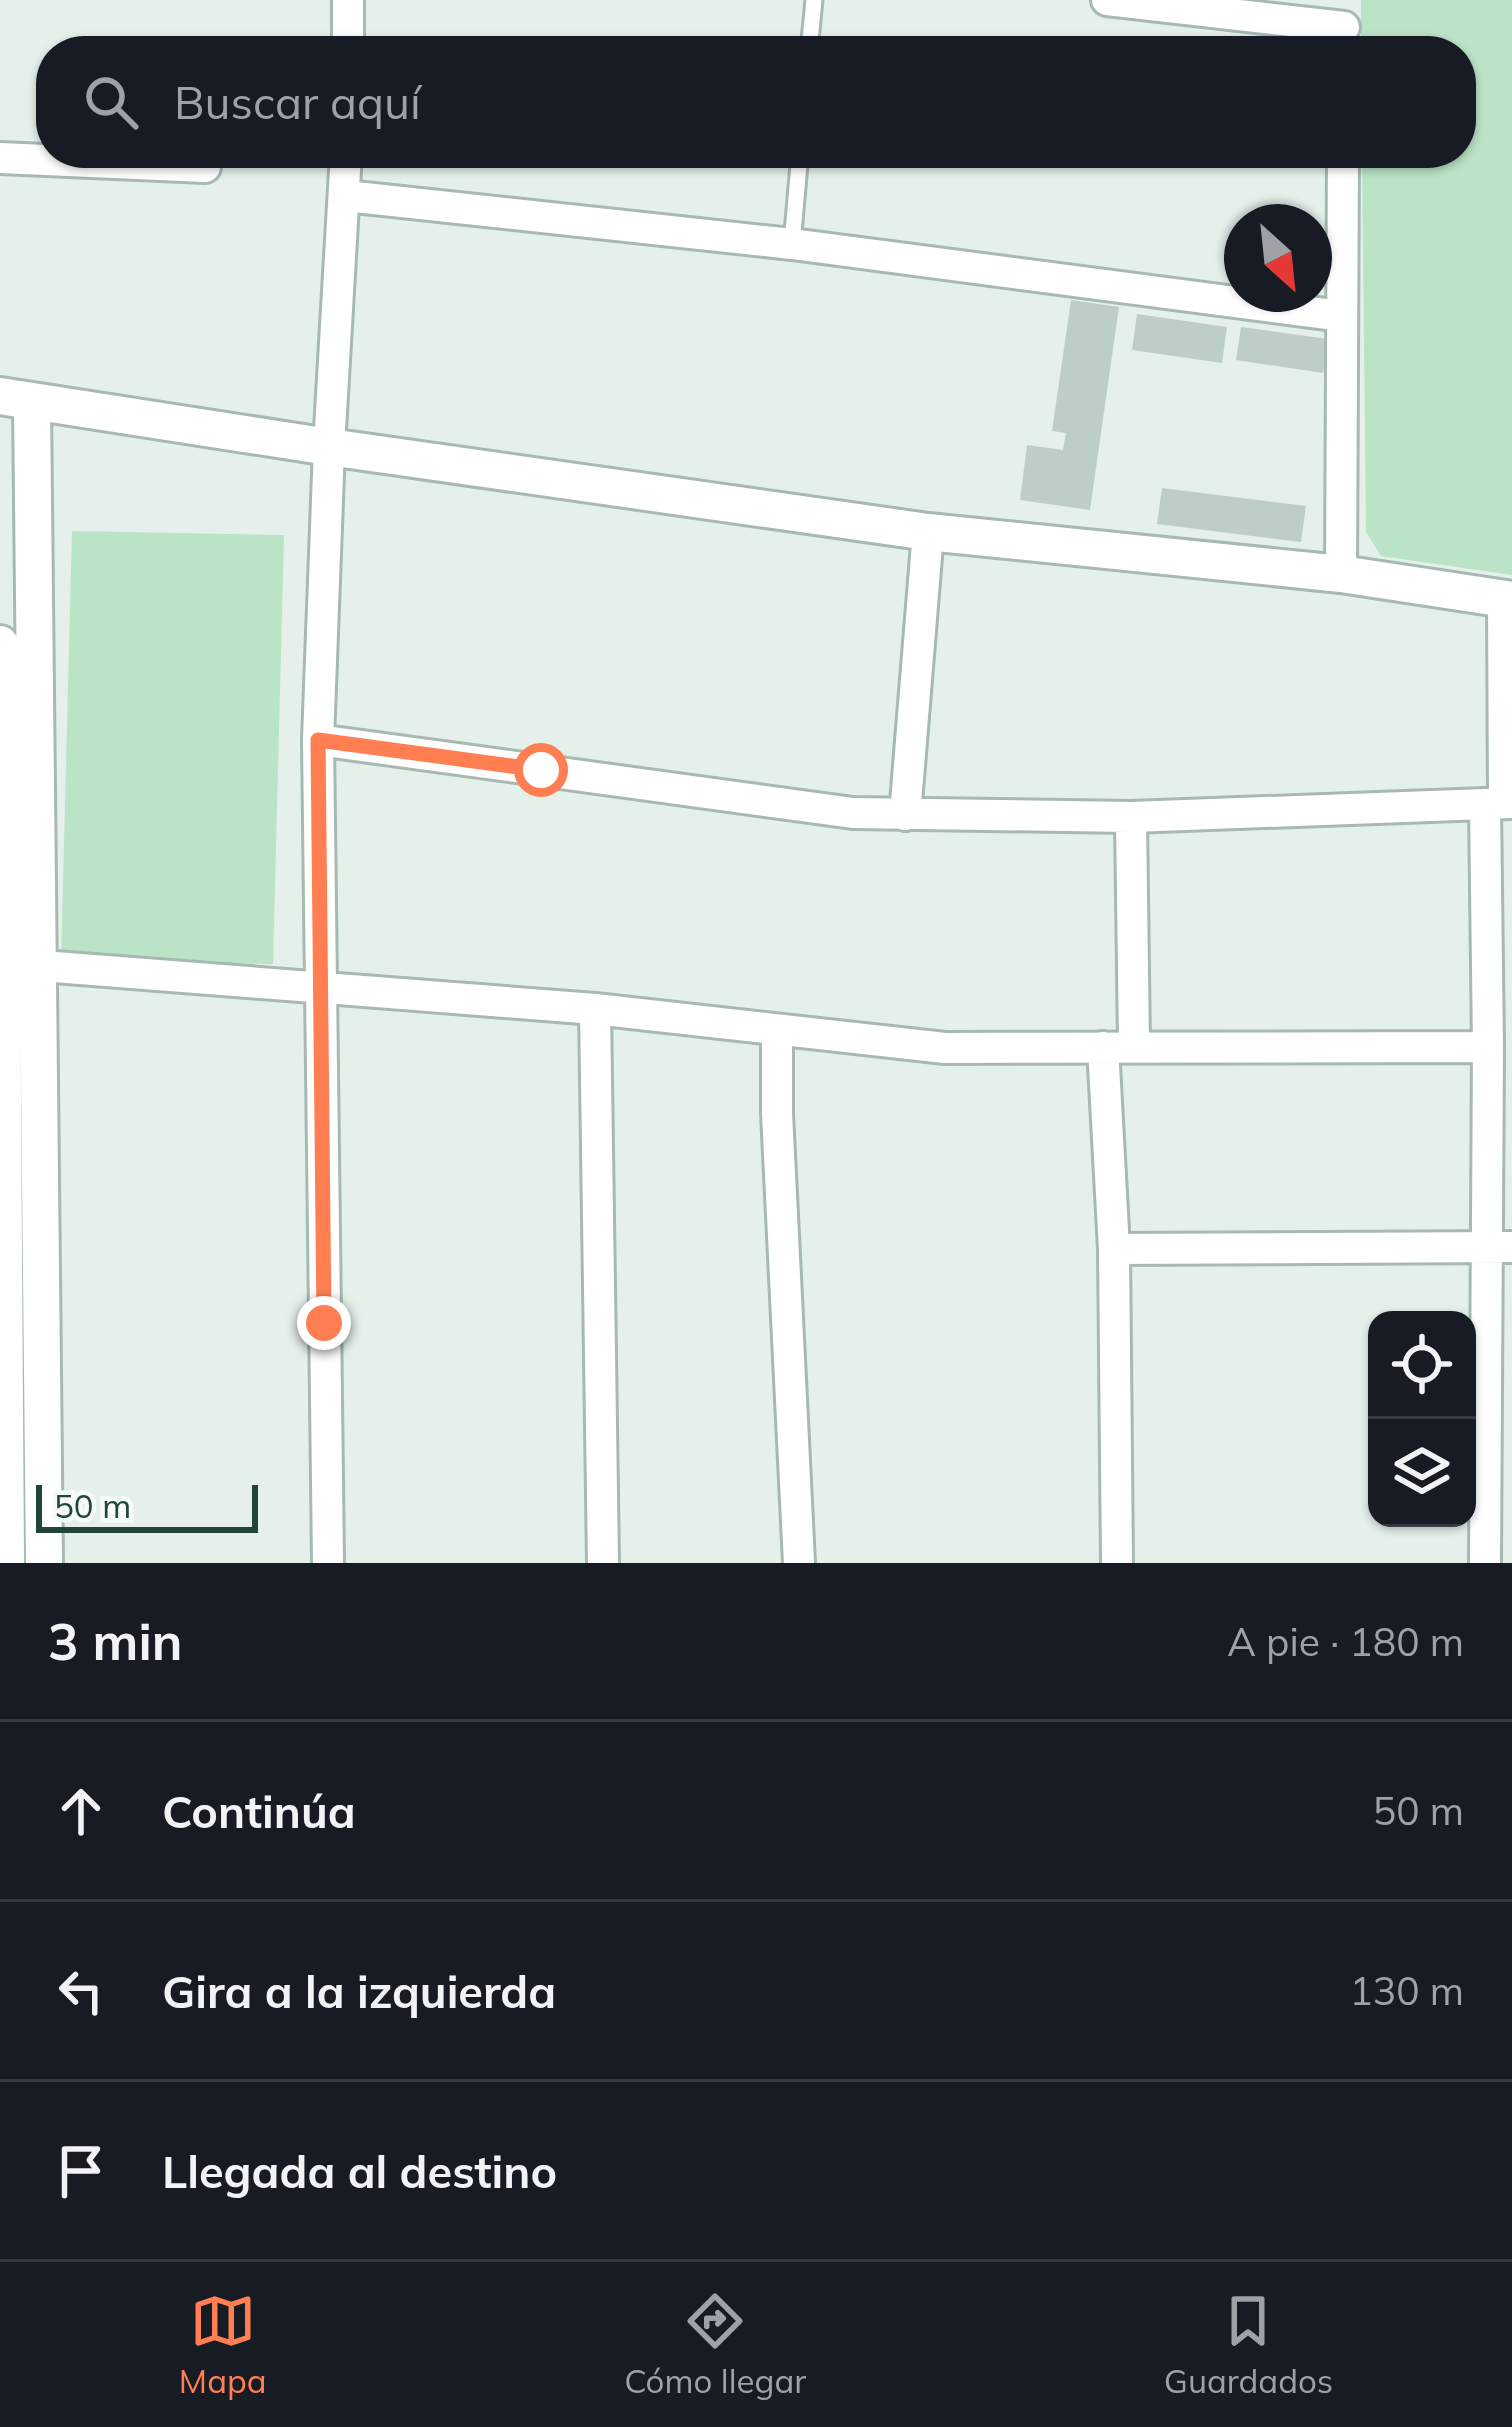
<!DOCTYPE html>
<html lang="es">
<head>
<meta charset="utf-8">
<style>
  body { margin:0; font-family:Mulish,sans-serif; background:#242831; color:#f1f3f6 }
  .controls { position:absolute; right:36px; bottom:36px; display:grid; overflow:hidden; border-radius:24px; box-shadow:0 3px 9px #0004 }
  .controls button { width:108px; height:108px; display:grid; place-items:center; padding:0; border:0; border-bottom:3px solid #363941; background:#171b24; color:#f1f3f6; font:60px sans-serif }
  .compass { position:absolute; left:1224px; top:204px; width:108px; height:108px; border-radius:50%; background:#171b24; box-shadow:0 3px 9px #0004; rotate:153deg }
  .scale { position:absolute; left:36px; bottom:30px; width:222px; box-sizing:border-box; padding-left:12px; border:6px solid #21453b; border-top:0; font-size:33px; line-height:42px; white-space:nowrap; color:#21453b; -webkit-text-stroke:9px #f6fbf9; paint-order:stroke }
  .stop { position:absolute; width:36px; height:36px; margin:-27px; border:9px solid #ff7f53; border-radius:50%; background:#fff }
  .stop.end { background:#ff7f53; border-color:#fff; box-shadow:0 3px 12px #0008 }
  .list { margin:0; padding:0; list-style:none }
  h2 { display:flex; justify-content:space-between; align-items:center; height:156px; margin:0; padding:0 48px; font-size:51px }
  h2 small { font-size:39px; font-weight:400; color:#9ea1a6 }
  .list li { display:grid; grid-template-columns:78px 1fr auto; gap:36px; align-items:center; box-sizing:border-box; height:180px; padding:0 48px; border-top:3px solid #363941 }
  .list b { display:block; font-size:45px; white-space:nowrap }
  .list em { font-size:39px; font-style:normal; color:#9ea1a6 }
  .icon { flex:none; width:66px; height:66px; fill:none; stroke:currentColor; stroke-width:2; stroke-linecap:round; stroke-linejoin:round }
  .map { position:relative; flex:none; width:1512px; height:1563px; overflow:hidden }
  .search { position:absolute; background:#171b24; box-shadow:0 3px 9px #0004; left:36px; right:36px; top:36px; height:132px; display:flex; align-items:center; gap:30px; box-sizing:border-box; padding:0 42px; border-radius:48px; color:#9ea1a6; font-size:45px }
  .sheet { height:696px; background:#171b24 }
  nav { display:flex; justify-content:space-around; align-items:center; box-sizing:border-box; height:168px; border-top:3px solid #363941; background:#171b24; font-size:33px; color:#9ea1a6 }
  nav a { display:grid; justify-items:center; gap:6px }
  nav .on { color:#ff7f53 }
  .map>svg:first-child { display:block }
</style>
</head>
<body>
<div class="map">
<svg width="1512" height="1563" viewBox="0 0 1512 1563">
  <rect width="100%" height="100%" fill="#e5f0eb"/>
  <!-- green -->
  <path fill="#bbe3c6" d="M1361,0h151v575l-131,-19 -15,-24 -4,-379h99v-102h-100z
    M72,531l212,4 -11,429 -212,-4z"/>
  <!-- building -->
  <path fill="#bccec7" d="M1071,300l48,7 -29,203 -70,-10 7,-55 36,5 3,-17 -14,-2z
    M1137,314l90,13 -5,36 -90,-13z
    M1241,327l87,12 -5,34 -87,-13z
    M1162,488l144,18 -5,36 -144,-18z"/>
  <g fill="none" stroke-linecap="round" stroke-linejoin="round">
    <defs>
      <path id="service" d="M809,51l5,-51
        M792,244l8,-91"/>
      <path id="minor" d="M1107,0l237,27
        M348,51v-51
        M0,158l205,9
        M346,196l446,48 549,72
        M1341,574l2,-421
        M1503,599l1,204
        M318,740l535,73 278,4 381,-14
        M1485,805l3,242 -3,516
        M905,815l23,-283
        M1131,817l3,228
        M16,964l579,45 350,39 543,-1
        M595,1009l8,554
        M777,1030v83l22,450
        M1103,1047l11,202 3,314
        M1114,1249l398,-2
        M328,1563l-10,-823 11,-293 17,-294"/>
      <path id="tertiary" d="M0,396l329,51 599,85 413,42 171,26
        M32,402l12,1161
        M0,644l6,919"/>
    </defs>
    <!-- service casing -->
    <use href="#service" stroke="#a6b9b3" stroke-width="21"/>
    <!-- minor casing -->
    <use href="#minor" stroke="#a6b9b3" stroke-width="36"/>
    <!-- tertiary casing -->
    <use href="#tertiary" stroke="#a6b9b3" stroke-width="42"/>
    <!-- service -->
    <use href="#service" stroke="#fff" stroke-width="15"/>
    <!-- minor -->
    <use href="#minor" stroke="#fff" stroke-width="30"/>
    <!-- tertiary -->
    <use href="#tertiary" stroke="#fff" stroke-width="36"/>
  </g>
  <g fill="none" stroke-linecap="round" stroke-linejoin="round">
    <!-- route -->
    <path stroke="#ff7f53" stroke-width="15" d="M324,1323l-6,-583 223,30"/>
  </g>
</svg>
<div class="controls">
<button><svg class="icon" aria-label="locate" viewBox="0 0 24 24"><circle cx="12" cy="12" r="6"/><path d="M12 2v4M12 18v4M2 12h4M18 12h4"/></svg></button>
<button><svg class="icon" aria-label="layers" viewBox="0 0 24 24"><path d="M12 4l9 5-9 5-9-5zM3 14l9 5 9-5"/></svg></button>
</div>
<svg class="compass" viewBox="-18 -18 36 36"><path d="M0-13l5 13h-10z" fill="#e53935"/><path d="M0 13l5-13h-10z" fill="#9ea1a6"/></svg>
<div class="scale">50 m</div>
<div class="stop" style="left:541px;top:770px"></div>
<div class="stop end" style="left:324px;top:1323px"></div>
<div class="search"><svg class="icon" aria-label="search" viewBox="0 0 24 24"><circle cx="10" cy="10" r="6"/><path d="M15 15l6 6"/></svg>Buscar aquí</div>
</div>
<section class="sheet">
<h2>3 min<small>A pie · 180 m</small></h2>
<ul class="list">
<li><svg class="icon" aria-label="ahead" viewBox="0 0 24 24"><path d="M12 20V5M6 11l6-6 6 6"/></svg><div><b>Continúa</b></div><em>50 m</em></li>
<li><svg class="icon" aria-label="left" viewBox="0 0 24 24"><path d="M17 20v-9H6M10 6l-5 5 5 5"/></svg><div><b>Gira a la izquierda</b></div><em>130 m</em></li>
<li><svg class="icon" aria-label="arrive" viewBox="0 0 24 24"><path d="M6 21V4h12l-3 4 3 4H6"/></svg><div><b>Llegada al destino</b></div></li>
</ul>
</section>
<nav>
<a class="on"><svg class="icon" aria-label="map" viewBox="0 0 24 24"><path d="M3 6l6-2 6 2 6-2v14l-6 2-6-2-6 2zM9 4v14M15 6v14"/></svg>Mapa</a>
<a><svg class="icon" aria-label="directions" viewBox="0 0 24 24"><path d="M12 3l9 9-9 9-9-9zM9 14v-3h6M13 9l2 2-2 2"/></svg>Cómo llegar</a>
<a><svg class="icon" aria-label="saved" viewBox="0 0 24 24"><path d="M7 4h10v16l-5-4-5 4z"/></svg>Guardados</a>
</nav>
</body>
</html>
